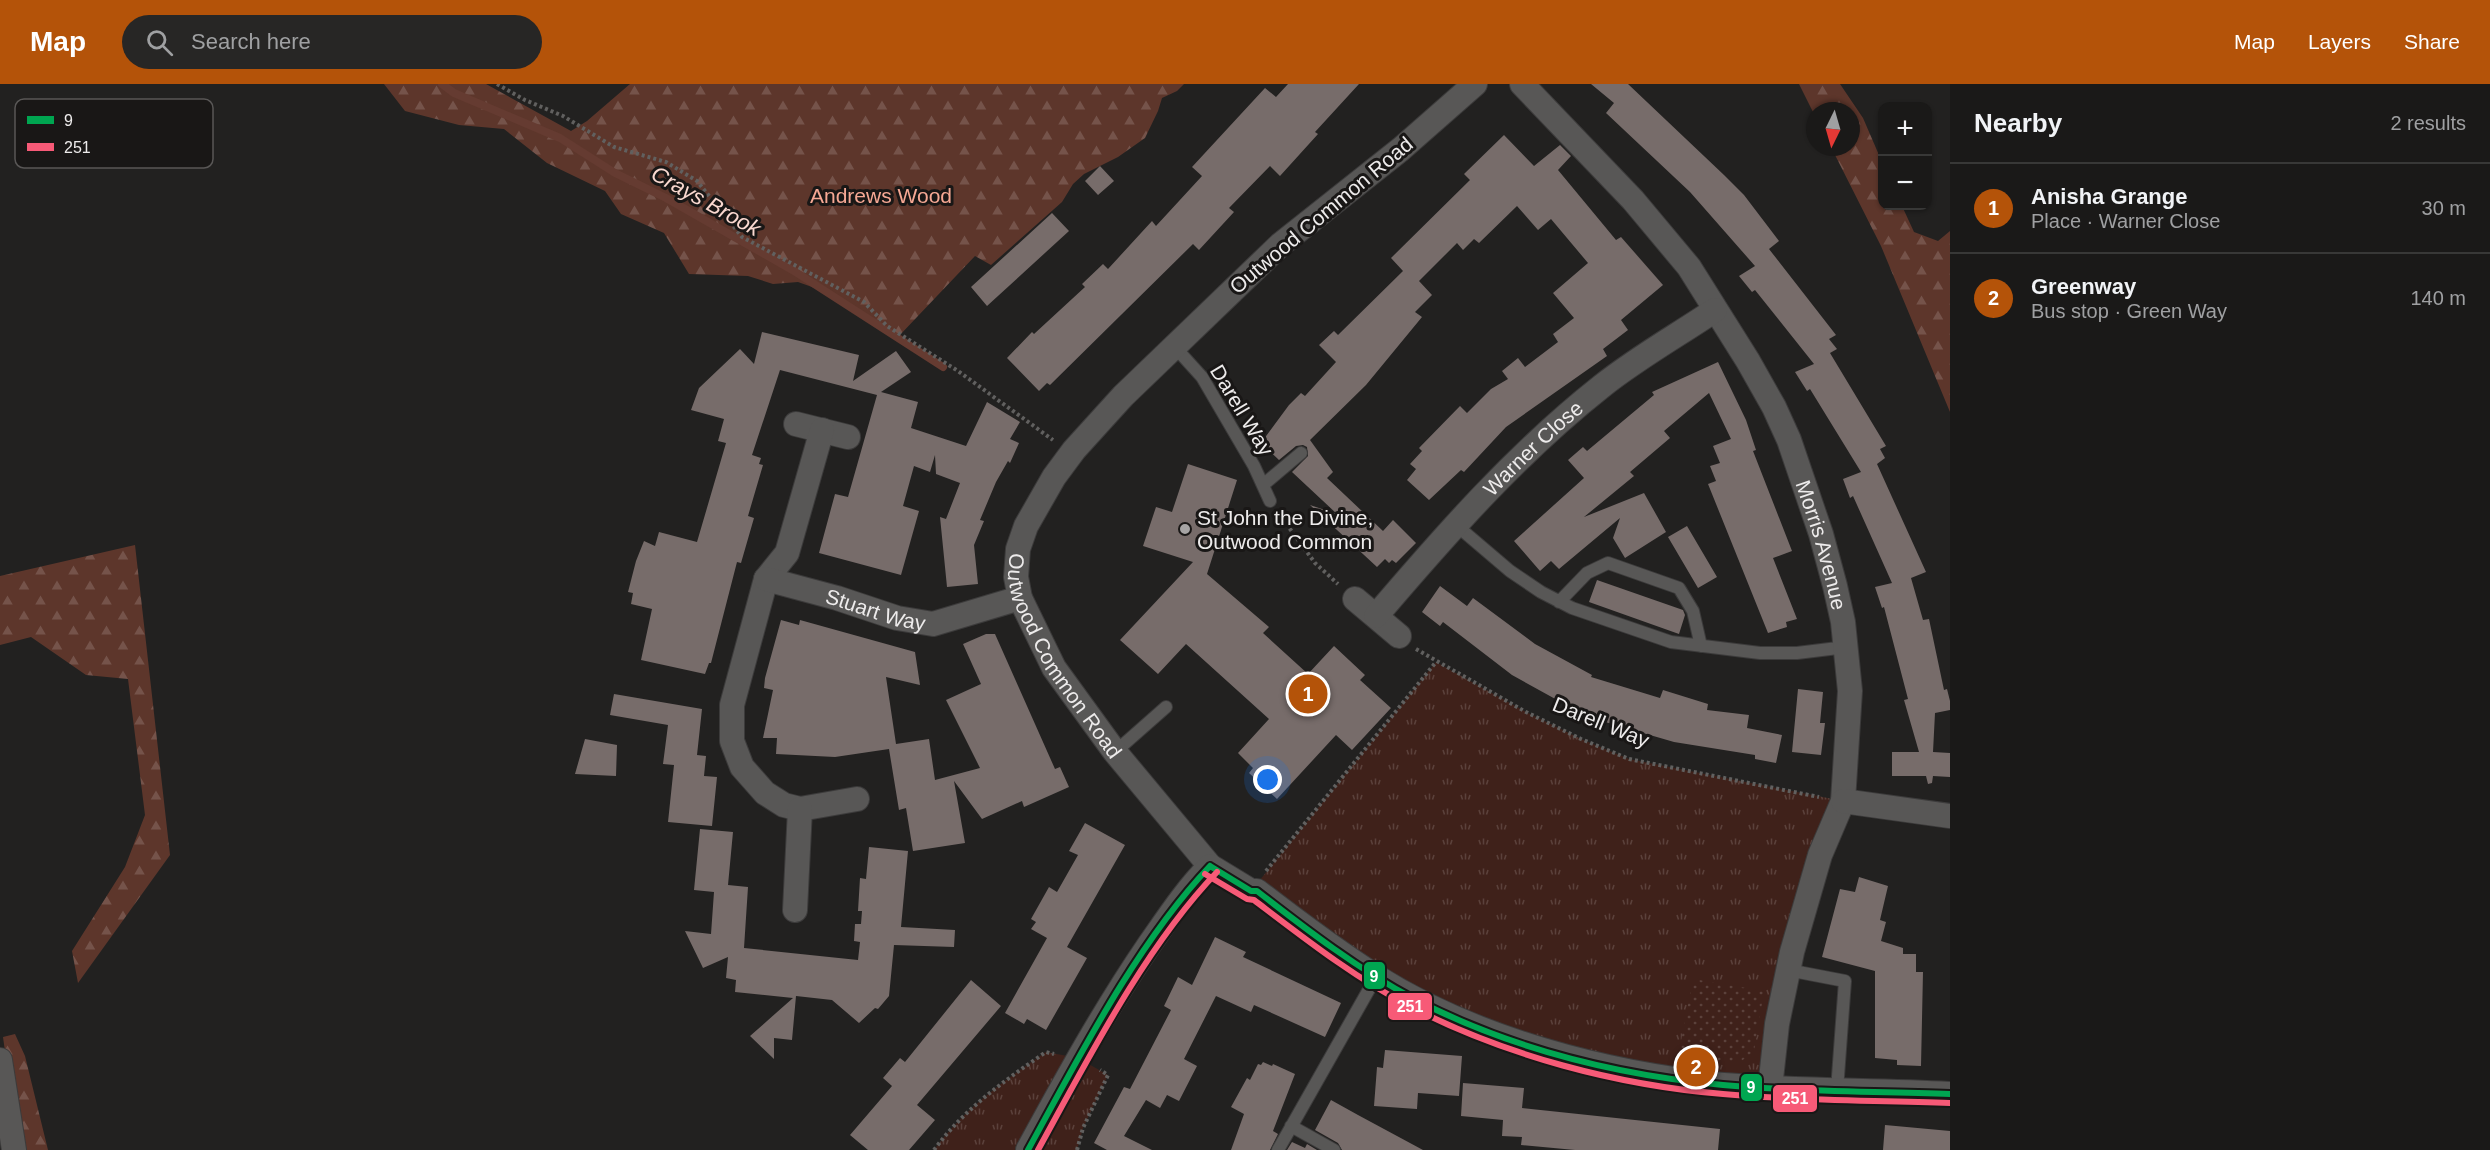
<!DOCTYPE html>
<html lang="en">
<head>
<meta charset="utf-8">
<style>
  body { margin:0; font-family:Arial,sans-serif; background:#272625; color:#f1f3f6 }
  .controls { position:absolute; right:18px; top:18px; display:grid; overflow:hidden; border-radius:12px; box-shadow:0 2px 4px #0004 }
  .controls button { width:54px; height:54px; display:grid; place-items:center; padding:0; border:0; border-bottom:2px solid #383837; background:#1a1918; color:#f1f3f6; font:30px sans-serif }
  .compass { position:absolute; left:1806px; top:18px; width:54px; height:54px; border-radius:50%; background:#1a1918; box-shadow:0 2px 4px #0004; rotate:185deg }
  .you { position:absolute; left:1268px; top:696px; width:21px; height:21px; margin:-15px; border:4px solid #fff; border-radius:50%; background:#1a73e8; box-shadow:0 0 0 9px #1a73e833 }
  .badge { display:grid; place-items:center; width:39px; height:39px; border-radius:50%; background:#b45309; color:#fff; font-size:20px; font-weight:700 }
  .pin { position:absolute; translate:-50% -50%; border:3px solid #fff; box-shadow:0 2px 6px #0006 }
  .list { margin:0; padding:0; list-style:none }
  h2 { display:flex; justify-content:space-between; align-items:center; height:78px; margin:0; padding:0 24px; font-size:26px }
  h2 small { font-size:20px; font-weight:400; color:#9fa0a2 }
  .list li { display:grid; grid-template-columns:39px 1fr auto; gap:18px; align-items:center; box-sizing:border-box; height:90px; padding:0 24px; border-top:2px solid #383837 }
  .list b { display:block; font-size:22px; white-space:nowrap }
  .list p { margin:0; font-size:20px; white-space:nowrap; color:#9fa0a2 }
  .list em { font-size:20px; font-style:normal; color:#9fa0a2 }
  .icon { flex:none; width:33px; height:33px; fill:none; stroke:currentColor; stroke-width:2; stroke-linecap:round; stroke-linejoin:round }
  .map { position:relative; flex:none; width:1950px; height:1066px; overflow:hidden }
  header { display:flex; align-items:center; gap:36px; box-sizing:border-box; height:84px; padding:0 30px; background:#b45309; color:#fff }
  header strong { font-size:28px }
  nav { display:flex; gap:33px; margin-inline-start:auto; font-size:21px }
  .search { width:420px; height:54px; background:#272625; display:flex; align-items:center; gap:15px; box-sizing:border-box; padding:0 21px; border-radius:33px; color:#9fa0a2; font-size:22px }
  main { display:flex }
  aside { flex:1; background:#1a1918 }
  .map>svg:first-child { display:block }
</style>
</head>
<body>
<header>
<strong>Map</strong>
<div class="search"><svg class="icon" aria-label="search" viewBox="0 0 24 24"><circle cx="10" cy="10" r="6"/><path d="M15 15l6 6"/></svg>Search here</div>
<nav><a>Map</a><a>Layers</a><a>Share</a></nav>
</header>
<main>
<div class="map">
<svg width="1950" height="1066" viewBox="0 0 1950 1066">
  <defs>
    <pattern id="grass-tufts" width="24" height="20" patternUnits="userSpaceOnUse" patternTransform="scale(1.5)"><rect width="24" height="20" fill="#3f211a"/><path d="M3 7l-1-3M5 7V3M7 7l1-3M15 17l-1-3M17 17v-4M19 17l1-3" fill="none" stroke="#5b413b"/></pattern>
    <pattern id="forest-firs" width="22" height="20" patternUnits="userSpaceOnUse" patternTransform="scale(1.5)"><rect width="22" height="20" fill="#5d362b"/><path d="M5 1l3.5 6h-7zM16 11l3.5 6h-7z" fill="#75534a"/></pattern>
    <pattern id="park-dots" width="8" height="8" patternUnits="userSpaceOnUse" patternTransform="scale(1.5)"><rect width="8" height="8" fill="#3f211a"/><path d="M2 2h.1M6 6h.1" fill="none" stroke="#5b413b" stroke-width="1.8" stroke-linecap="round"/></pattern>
  </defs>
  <rect width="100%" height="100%" fill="#222120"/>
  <!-- grass -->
  <path fill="url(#grass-tufts)" d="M1436,578l90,50 55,27 48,20 214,42 -23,54 -50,233 -47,-3 -259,-64 -213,-130z
    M1046,968l32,6 30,17 -25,53 -6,22h-143c30,-41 70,-69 112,-98z"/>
  <!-- forest -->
  <path fill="url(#forest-firs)" d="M384,0h102l85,47 16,-10 43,-37h554l-7,7 -15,7 -4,13 -13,27 -27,19 -34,17 -11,10 -11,18 -71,63 -16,-9 -77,81 -69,-44 -31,-11 -25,2 -25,-8 -59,-2 -25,-41 -43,-19 -16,-23 -58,-28 -43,-34 -45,-4 -54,-14z
    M1799,0h41l23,34 19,44v44h20l12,26 24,9 12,-10v181l-69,-166 -50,-99h20v-36h-36v5z
    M135,461l35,310 -92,128 -6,-32 53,-84 20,-52 -17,-136 -42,-4 -55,-38 -31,8v-69z
    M15,950l10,22 23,94h-29l-16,-113z"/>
  <!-- park -->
  <path fill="url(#park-dots)" d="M1693,895l71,12 -10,60 -15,12 -61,-6z"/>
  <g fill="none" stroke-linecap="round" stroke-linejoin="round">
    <!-- stream -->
    <path stroke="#653b31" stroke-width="8" d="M442,0l12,9 106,45 55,35 51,25 128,73 149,96"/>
  </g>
  <!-- building -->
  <path fill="#776c6a" d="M1288,0h71l-44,48 3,2 -38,42 -10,-10 -41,42 5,4 -35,38 -6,-6 -143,141 -3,-2 -8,8 -32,-33 25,-26 2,2 51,-47 -3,-3 21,-20 5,5 44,-48 4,5 46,-50 -10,-9 73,-79 11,9z
    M1591,0h37l96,91 20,20 35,46 -10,8 67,86 -7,4 8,10 -7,4 56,93 -6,3 5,9 -8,6 49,108 -15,6 12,42 6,-1 15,71 3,-1 3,12v9l-15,3 -2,39 17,1v24l-17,-1 -1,7 -4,1 -2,-8h-34v-24h27l-15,-52 4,-1 -24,-92 -2,1 -7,-21 17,-4 -39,-87 -3,2 -7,-19 18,-7 -51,-83 -3,2 -12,-19 19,-8 -59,-74 -3,2 -13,-16 16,-10 -65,-74 -84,-79 8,-10z
    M1504,51l30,31 26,-21 11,11 -13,14 58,70 5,-3 42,48 -42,35 7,10 -25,19 4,7 -101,71 -42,45 -3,-2 -32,30 -22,-20 9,-11 -6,-5 12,-13 -3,-3 41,-42 7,7 24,-24 17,-10 -6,-8 16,-13 7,9 33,-25 -5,-8 21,-16 -21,-25 35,-30 -37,-44 -13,11 -21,-24 -38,37 -5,-4 -11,11 -6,-7 -38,38 13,14 -17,17 7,5 -56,68 -56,55 23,32 -6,6 56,53 10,-11 23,23 -20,20 -4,-3 -3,3 -4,-4 -8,8 -67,-62 27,9 -45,-42 16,-16 -1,-9 -4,-2 -7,1 -17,14 -18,-17 28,-38 12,-12 4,3 31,-34 -17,-17 15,-14 4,4 65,-64 -12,-13 79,-78 -6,-6z
    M1100,82l14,15 -16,14 -13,-14z
    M1052,129l17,18 -82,75 -16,-19z
    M762,248l97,23 -6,26 43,-30 15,21 -30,20 37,10 -7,26 55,18 21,-44 33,20 -10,17 9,4 -9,20 -2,-2 -12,21 -16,38 4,1 -10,24 4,39 -31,3 -7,-70 6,2 14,-36 -24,-9 -1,-19 -5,17 -16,-6 -11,40 16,5 -18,64 -82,-22 16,-59 13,3 29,-102 -97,-25 -28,85 9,3 -2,6 4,1 -15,51 6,2 -13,45 -4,-1 -26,101h-2l-4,11 -64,-14 11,-51 -21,-5 2,-11 -5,-1 8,-31 8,-20 11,5 4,-14 38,10 29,-99 -8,-2 6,-22 -33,-9 8,-22 41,-39 14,15z
    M1718,278l28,58 10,30 -3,1 39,100 -19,7 24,61 -11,3 1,5 -19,6 -60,-149 8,-3 -6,-15 10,-3 -7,-17 18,-7 -22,-46 -45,38 6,7 -40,34 4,4 -50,41 60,-24 22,39 -41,26 -12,-20 7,-20 -61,51 -8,-8 -11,10 -26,-30 70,-63 -16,-18 15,-13 4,4 67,-56 -2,-3z
    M1188,380l49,16 -30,94 62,53 -6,6 45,41 26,-28 31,29 -5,5 31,28 -39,42 -16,-15 -59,64 -28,-26 4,-5 -15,-15 31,-34 -83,-75 -28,30 -38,-34 73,-78 -50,-16 13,-39 16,5z
    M1687,442l30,51 -19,11 -30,-51z
    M1597,496l86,30 2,5 -6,19 -90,-32z
    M1440,502l27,20 6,-8 62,46 57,31 -1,2 69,21 3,-8 45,14 -1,6 42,5 -2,13 35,7 -6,28 -21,-4v-4l-81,-13 -86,-25 -76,-42 -69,-53 -3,4 -18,-14z
    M781,536l18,5 1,-5 115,32 5,33 -34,-8 10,67 33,-5 6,41 45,-12 -34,-68 35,-16 -18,-40 23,-10h9l60,135 5,-2 9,20 -45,20 -2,-6 -40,18 -28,-38 11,62 -52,8 -7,-43 -7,2 -10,-61 -54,8 -59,-3 1,-16h-14l10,-48 -9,-2 1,-10z
    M1798,605l25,3 -3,31h5l-4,32 -29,-3z
    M614,610l88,15 -5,46 9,1 -2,20 13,1 -5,49 -44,-4 6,-57 -11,-1 5,-39 -58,-10z
    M585,655l32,6 -1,31 -41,-2z
    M1085,739l40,22 -58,102 20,11 -41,72 -19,-11 -3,5 -19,-11 42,-75 -16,-9 5,-7 -5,-3 18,-32 8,5 21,-37 -9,-4z
    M700,745l33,3 -5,53 20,2 -4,61 114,12 2,-18 -6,-1 1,-17h6l1,-13h-4l2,-33 6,1 3,-32 39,4 -7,76 54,3 -1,17 -60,-2 -5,51 -11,13 -3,-1 -16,15 -27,-23 -36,-4 -4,44 -18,-2v21l-24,-23 43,-38 -58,-6 1,-12 -10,-2 2,-21 -25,11 -18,-37 26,3 3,-42 -20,-2z
    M1859,793l29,9 -8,34 6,2 -5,19 22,7v6h13v18h7l-2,94 -24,-1v-5l-22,-2v-87l-53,-14 18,-68 15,3z
    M1215,853l31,15 -3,5 98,46 -16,34 -71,-32 -3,7 -35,-16 -32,63 13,7 -18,35 -12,-6 -7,13 -14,-8 -22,36 28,14h-45l-13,-7 30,-56 6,2 41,-79 -7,-4 14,-29 14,8z
    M971,896l30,26 -84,99 18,15 -26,30h-41l-18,-15 42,-49 -9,-8 17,-20 5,4z
    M1385,966l77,6 -3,40 -41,-3 -1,16 -43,-3 3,-39 6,1z
    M1263,978l9,4 1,-2 22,10 -22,57 5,3 -8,16h-39l13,-36 -13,-7 16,-29 3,2 8,-16 3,1z
    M1463,999l61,5 -2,20 198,21 -2,21h-143l-54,-5 1,-8 -20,-1 1,-16 -42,-4z
    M1331,1016l27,15 65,35h-81l-4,-7 -23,-13z
    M1885,1041l65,6v19h-67z
    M1292,1058l13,6 2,-4 10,6h-30z"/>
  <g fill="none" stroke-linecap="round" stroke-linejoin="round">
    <defs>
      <path id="service" d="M1173,261l29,32 52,89 16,35
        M1263,401l38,-32
        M1456,441l54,46 31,21 31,16 99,34 89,11h37l49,-6
        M1559,518l28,-29 21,-10 71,25 14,23 8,35
        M1115,668l51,-45
        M1788,886l57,11 -8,109
        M1291,1042l43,24
        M1278,1066l98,-173"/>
      <g id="minor">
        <path id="s1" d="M1475,0l-74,65 -121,96 -157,151 -49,54 -20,27 -28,49 -8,23 -2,28 4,21 34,70 61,84 95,114 41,25h6c39,30 77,59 118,85 99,63 232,98 348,109 75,6 152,5 227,9"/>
        <path id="s2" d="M1522,0l111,116 56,67 59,94 26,46 15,33 32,94 14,52 8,36 7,69 -7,110 -23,54 -28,97 -15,72 -7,64"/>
        <path d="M796,340l52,13"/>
        <path d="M822,346l-35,123 -21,26 -34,126v36l10,26 23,26 19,12 16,4 57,-10"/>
        <path id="s3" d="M766,495l71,19 60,20 36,6 87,-26"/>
        <path d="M1355,515l44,37"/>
        <path id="s4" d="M1376,532c70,-82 141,-163 226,-230 35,-28 76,-51 113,-76"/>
        <path d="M1843,717l107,15"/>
        <path d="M795,826l5,-101"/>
        <path d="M0,976l14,90"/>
        <path d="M1028,1066c38,-70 76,-139 121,-205 19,-27 37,-55 61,-79"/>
      </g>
    </defs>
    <!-- service casing -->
    <use href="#service" stroke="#3c3b3b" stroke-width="14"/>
    <!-- minor casing -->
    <use href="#minor" stroke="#3c3b3b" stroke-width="26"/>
    <!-- path -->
    <path stroke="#61605f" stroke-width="4" stroke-dasharray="3 3" stroke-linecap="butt" d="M497,0l28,16 38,16 51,31 52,15 31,19 45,56 122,65 23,24 71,45 95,69
      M1279,430l36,49 23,21
      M1416,565l110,63 55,27 48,20 190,38
      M1266,787l170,-209
      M934,1066c30,-41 70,-69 112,-98l8,2
      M1077,1066l6,-22 25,-53 -8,-5"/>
    <!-- service -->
    <use href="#service" stroke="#585756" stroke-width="12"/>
    <!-- minor -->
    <use href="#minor" stroke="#585756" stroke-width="24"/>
    <defs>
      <path id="bus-1" d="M1210,782l41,25h6c50,39 101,78 157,108 95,49 203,76 309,86 75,7 151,6 227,9
        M1028,1066c51,-93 109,-207 182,-284"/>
      <path id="bus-2" d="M1205,790l42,25 7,1c50,38 101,78 157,107 96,49 205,78 312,87 75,7 151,6 227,9
        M1038,1066c50,-91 107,-203 179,-278"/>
    </defs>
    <!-- bus-1 casing -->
    <use href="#bus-1" stroke="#191716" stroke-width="10"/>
    <!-- bus-2 casing -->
    <use href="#bus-2" stroke="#191716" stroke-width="10"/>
    <!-- bus-1 -->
    <use href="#bus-1" stroke="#00a651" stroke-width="6"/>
    <!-- bus-2 -->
    <use href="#bus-2" stroke="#f75a77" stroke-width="6"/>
  </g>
  <!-- markers -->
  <circle fill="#a6a4a4" stroke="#191716" stroke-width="2" cx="1185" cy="445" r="6"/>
  <g text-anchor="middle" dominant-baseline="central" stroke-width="6" stroke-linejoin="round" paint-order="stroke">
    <!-- park labels -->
    <g font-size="21" fill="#f6a894" stroke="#191716">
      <text x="881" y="111">Andrews Wood</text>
    </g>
    <!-- street labels -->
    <g font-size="21" fill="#edebeb" stroke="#191716">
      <text transform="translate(1321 131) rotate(-40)">Outwood Common Road</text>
      <text transform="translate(1242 326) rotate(59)">Darell Way</text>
      <text stroke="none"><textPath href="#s4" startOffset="230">Warner Close</textPath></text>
      <text stroke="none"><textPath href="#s2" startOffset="558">Morris Avenue</textPath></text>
      <text stroke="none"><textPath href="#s3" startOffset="114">Stuart Way</textPath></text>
      <text stroke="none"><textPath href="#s1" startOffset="778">Outwood Common Road</textPath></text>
      <text transform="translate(1601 638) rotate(22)">Darell Way</text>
    </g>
    <!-- poi labels -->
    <g font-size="21" fill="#edebeb" stroke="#191716" text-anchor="start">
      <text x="1197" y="433">St John the Divine,<tspan x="1197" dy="24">Outwood Common</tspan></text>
    </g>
    <!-- water labels -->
    <g font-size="22" font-style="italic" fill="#fad9d0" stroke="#191716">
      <text transform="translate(706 117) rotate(29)">Crays Brook</text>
    </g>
  </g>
  <!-- legend -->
  <rect x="15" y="15" width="198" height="69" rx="9" fill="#191716" stroke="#595756" stroke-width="1.5"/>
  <rect x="27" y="32" width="27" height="8" fill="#00a651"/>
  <rect x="27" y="59" width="27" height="8" fill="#f75a77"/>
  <g font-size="16" fill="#edebeb">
    <text x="64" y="42">9</text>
    <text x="64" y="69">251</text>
  </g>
  <g stroke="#191716" stroke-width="2">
    <rect x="1363" y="877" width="23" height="29" rx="6" fill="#00a651"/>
    <rect x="1387" y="908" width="46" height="29" rx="6" fill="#f75a77"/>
    <rect x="1740" y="989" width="23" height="29" rx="6" fill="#00a651"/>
    <rect x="1772" y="1000" width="46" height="29" rx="6" fill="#f75a77"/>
  </g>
  <g font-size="16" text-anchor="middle" font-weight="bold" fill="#fff">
    <text x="1374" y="898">9</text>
    <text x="1410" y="928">251</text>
    <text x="1751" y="1009">9</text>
    <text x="1795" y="1020">251</text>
  </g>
</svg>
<div class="controls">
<button>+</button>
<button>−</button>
</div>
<svg class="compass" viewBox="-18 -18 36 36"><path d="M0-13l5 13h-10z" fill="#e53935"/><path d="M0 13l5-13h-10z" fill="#9fa0a2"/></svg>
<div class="you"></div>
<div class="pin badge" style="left:1308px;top:610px">1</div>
<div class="pin badge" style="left:1696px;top:983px">2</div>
</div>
<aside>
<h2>Nearby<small>2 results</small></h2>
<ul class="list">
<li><span class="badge">1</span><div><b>Anisha Grange</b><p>Place · Warner Close</p></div><em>30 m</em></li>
<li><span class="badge">2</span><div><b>Greenway</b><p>Bus stop · Green Way</p></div><em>140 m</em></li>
</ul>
</aside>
</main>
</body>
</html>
